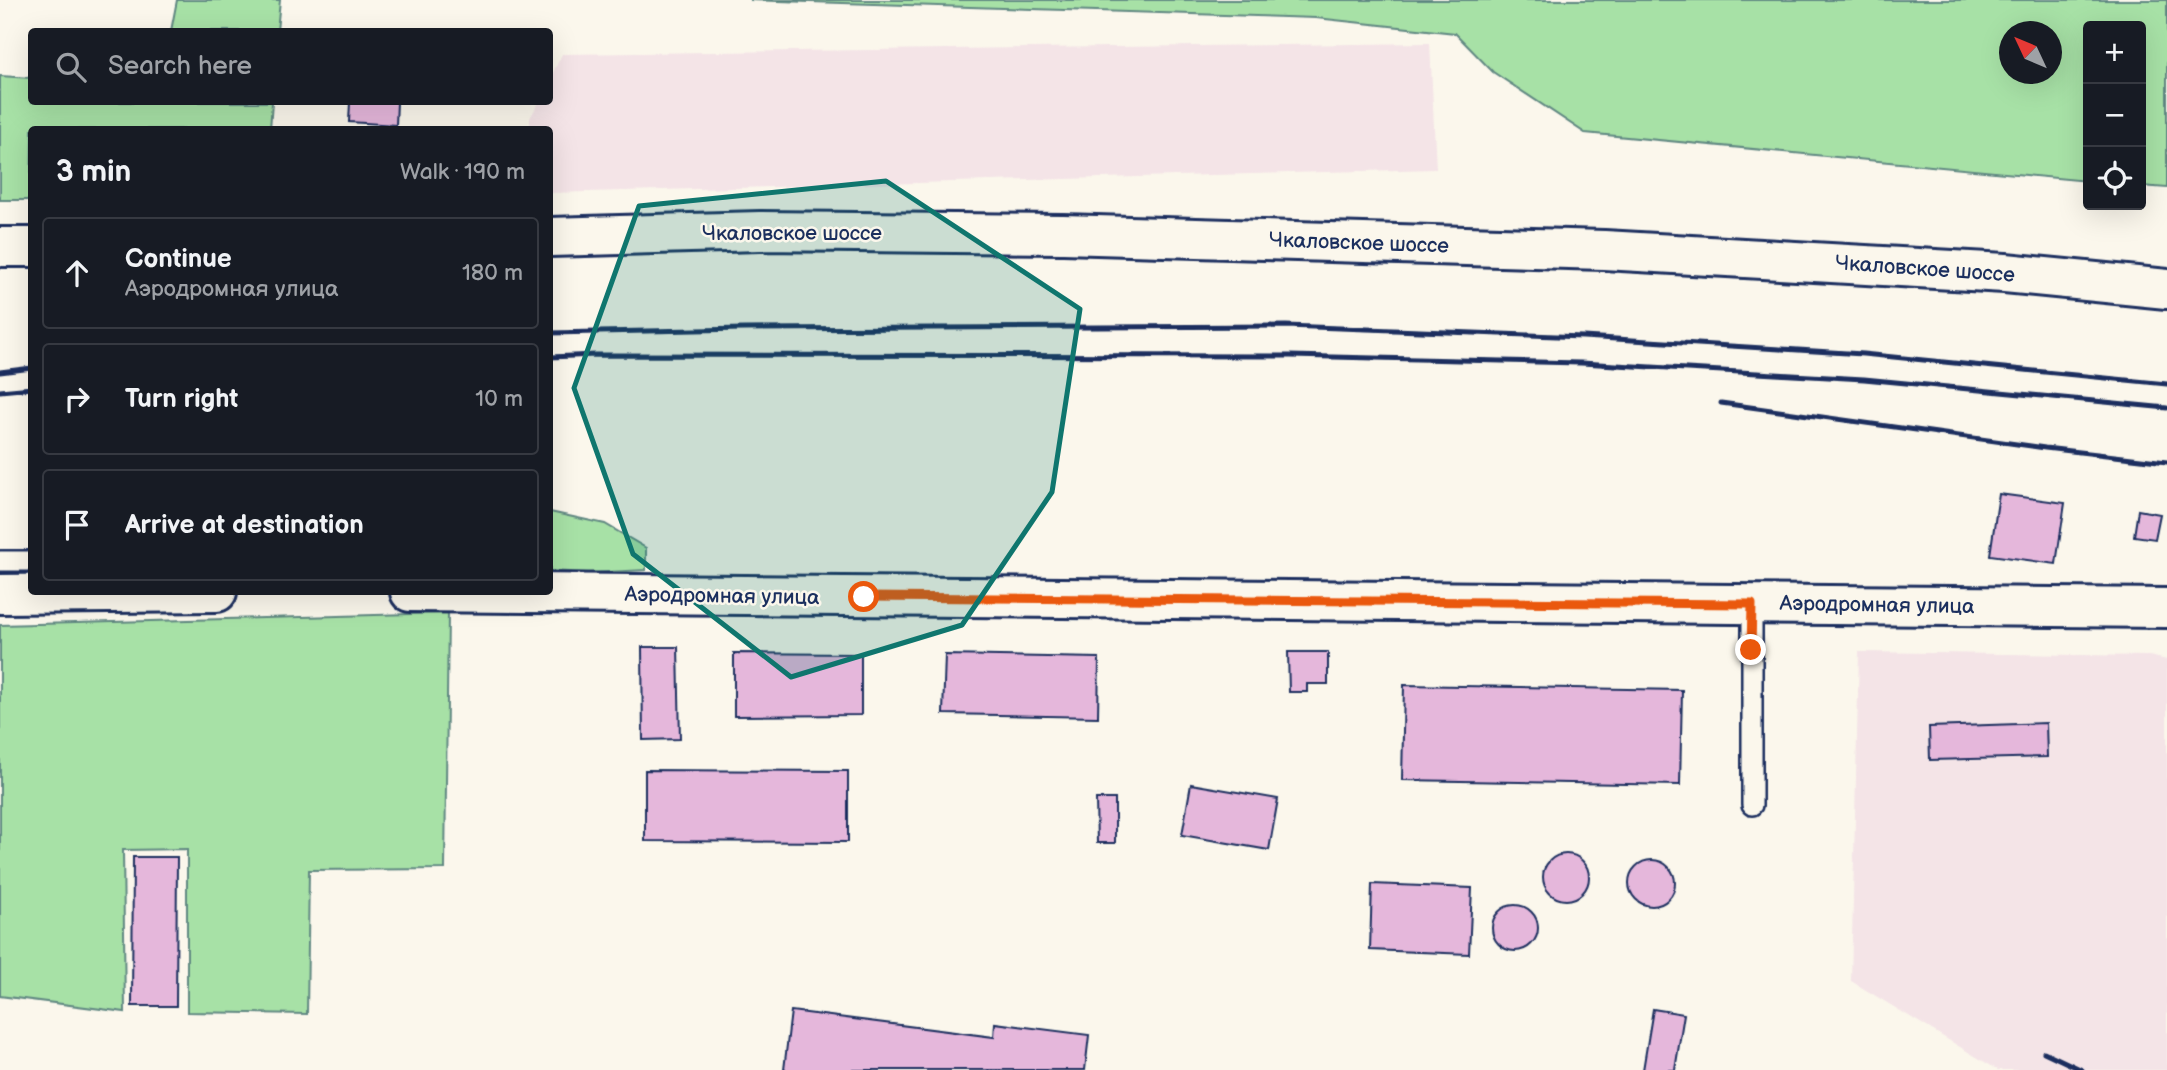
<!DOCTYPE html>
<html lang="en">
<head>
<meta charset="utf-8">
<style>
  body { margin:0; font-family:"Balsamiq Sans",sans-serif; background:#20242c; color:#f1f3f6 }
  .controls { position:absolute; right:21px; top:21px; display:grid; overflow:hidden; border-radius:7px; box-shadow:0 7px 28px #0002 }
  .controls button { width:63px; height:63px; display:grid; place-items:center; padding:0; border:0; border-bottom:2px solid #363941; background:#171b24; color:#f1f3f6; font:35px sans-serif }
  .compass { position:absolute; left:1999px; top:21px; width:63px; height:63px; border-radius:50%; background:#171b24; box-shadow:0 7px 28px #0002; rotate:314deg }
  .stop { position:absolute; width:21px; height:21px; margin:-16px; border:5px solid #ea580c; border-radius:50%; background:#fff }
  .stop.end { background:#ea580c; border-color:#fff; box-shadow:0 2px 7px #0008 }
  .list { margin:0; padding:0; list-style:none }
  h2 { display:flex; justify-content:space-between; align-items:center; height:91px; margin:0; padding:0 28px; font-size:30px }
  h2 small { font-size:23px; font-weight:400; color:#9ea1a6 }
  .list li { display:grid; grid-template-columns:46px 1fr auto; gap:21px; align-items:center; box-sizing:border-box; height:112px; margin:0 14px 14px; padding:0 14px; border:2px solid #363941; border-radius:7px }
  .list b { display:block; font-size:26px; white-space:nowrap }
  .list p { margin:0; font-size:23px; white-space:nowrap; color:#9ea1a6 }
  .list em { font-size:23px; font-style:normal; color:#9ea1a6 }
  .icon { flex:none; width:38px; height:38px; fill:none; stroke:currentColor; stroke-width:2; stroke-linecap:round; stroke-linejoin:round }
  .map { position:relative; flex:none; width:2167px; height:1070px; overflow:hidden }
  .search { position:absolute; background:#171b24; box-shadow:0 7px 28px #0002; left:28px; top:28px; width:525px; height:77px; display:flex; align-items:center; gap:18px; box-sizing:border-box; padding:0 24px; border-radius:7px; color:#9ea1a6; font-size:26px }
  .panel { position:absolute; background:#171b24; box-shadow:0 7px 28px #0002; left:28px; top:126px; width:525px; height:469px; border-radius:7px }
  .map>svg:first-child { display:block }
</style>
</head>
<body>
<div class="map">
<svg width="2167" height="1070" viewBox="0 0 2167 1070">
  <rect width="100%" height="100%" fill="#fbf7ec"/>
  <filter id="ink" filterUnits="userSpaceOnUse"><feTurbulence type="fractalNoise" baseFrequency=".0143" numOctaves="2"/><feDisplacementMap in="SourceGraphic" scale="14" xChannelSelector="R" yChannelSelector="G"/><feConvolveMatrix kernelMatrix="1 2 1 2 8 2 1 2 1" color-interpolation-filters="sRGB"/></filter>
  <g filter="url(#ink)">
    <!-- built -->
    <path fill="#f4e4e7" d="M1430,43l6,126 -886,24v-63l-20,-1v-11l9,-16h11v-23l12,-25z
      M1859,652l290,4 18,4v410h-169l-147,-89z"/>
    <!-- green -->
    <path fill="#a7e1a6" stroke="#618882" stroke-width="2" fill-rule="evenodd" d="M177,0h103l-3,31h-106z
      M750,0h1417v188l-26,-2v-160h-53v155l-503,-48 -92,-61 -38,-39 -139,-15zM2010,32h42v42h-42z
      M0,76l31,2 1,24h240l-2,27 -238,1 -1,70h-31z
      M550,512l55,12 41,24v22l-58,3 -38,-2z
      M448,613l-3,256 -136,1 -2,144 -120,-2v-163l-64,1 2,162 -125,-16v-371z"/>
    <!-- building -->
    <path fill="#e5b7db" stroke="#1b2f5e" stroke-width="2" d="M350,102h47l-1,23 -47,-3z
      M1999,494l66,9 -9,61 -66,-9z
      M2138,510l22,4 -5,25 -21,-3z
      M642,647h36l2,92 -37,1z
      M1288,652h40v32h-21v8h-18z
      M734,653l127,1v61l-127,1z
      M945,655l154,3 -1,59 -155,-3z
      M1404,685l278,5 -2,95 -278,-5z
      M2046,723l1,34 -117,3 -1,-33z
      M645,770l203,1v71l-203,-1z
      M1191,784l87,15 -9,51 -87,-15z
      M1096,799h19v44h-18z
      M1543 877a23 23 0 1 1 46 0a23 23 0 1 1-46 0Z
      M133,857h44l-1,149h-44z
      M1629 883a23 23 0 1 1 46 0a23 23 0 1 1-46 0Z
      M1372,884l100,4 -3,66 -99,-4z
      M1492 928a23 23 0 1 1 46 0a23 23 0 1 1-46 0Z
      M1653,1009l31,5 -9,56h-32z
      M791,1011l203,26 1,-14 94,12 -4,35h-301z"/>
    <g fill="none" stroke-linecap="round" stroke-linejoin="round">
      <defs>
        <path id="lane" d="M0,561h32
          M1752,604v201"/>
        <path id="secondary" d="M550,237l210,-6 303,3 541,16 401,23 162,16
          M0,247h32
          M410,592l1757,16
          M0,594l217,-2"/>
      </defs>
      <!-- lane casing -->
      <use href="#lane" stroke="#1b2f5e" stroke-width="24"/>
      <!-- secondary casing -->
      <use href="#secondary" stroke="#1b2f5e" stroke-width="44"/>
      <!-- lane -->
      <use href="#lane" stroke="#fbf7ec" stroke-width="19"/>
      <!-- secondary -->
      <use href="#secondary" stroke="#fbf7ec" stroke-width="38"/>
      <!-- rail -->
      <path stroke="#1b2f5e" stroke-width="5" d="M550,333l194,-4 542,-3 297,11 280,17 304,30
        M550,357l46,-2 694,1 291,7 283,16 303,29
        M0,372l32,-4
        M0,391l32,-3
        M1721,403l324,45 122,14
        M2044,1052l38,18"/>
    </g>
  </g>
  <g fill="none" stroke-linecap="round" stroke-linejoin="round" filter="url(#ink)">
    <!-- route -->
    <path stroke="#ea580c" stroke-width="9" d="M864,597l888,7 -1,46"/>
  </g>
  <!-- marked area -->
  <path fill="#0f766e" fill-opacity="0.2" stroke="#0f766e" stroke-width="5" stroke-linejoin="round" d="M886,181l194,128 -28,183 -90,133 -171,52 -158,-123 -59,-166 65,-182z"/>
  <g text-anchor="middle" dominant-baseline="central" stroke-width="5" stroke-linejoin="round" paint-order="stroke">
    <!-- street labels -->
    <g font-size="21" fill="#1b2f5e" stroke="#fbf7ec">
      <text x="792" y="233">Чкаловское шоссе</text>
      <text transform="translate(1359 243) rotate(2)">Чкаловское шоссе</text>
      <text transform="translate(1925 269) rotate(4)">Чкаловское шоссе</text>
      <text transform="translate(722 596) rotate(1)">Аэродромная улица</text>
      <text transform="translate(1877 605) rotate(1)">Аэродромная улица</text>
    </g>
  </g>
</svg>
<div class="controls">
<button>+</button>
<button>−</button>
<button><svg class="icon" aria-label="locate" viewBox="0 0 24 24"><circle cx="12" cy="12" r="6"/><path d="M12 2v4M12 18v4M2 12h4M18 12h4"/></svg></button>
</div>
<svg class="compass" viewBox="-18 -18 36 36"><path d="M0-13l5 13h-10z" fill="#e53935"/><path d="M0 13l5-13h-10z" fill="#9ea1a6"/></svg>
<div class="stop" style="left:864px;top:597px"></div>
<div class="stop end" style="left:1751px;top:650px"></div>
<div class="search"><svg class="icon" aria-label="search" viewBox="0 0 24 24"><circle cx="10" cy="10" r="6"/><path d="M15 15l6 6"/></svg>Search here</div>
<section class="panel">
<h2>3 min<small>Walk · 190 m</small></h2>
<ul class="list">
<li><svg class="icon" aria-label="ahead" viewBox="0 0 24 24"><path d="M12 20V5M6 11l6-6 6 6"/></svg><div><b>Continue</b><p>Аэродромная улица</p></div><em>180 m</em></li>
<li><svg class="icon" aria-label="right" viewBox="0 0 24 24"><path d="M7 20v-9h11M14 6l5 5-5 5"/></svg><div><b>Turn right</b></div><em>10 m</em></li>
<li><svg class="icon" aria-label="arrive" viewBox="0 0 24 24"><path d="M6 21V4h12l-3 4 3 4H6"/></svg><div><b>Arrive at destination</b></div></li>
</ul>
</section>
</div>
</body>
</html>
